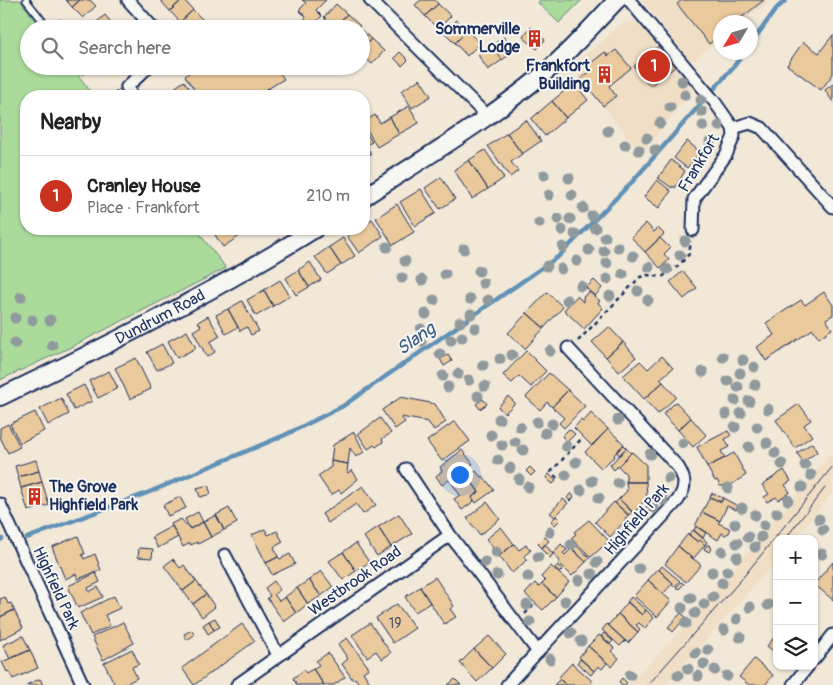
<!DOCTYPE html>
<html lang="en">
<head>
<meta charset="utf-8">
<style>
  body { margin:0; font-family:Pangolin,sans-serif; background:#f6f6f6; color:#222 }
  .controls { position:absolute; right:15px; bottom:15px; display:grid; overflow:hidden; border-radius:10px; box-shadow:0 1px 4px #0004 }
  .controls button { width:45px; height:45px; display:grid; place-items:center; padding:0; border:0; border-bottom:1px solid #e0e0e0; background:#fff; color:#222; font:25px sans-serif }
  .compass { position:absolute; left:713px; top:15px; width:45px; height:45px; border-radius:50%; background:#fff; box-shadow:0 1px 4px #0004; rotate:232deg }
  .you { position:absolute; left:459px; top:474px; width:18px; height:18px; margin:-12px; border:4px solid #fff; border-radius:50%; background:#1a73e8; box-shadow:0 0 0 8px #1a73e833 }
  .badge { display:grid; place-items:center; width:32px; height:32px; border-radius:50%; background:#c8321e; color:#fff; font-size:16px; font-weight:700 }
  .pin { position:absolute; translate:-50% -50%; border:2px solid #fff; box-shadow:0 1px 5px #0006 }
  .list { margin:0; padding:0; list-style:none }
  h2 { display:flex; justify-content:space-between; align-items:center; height:65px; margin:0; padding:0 20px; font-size:21px }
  h2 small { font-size:16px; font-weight:400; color:#767676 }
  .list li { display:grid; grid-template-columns:32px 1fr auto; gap:15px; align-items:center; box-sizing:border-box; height:80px; padding:0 20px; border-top:1px solid #e0e0e0 }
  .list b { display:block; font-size:19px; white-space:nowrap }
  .list p { margin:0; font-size:16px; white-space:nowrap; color:#767676 }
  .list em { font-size:16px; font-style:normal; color:#767676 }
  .icon { flex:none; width:28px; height:28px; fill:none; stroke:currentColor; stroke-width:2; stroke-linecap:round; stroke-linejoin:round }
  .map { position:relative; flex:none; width:833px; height:685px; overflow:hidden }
  .search { position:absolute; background:#fff; box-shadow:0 1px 4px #0004; left:20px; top:20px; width:350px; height:55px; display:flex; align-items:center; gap:12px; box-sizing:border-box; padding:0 18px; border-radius:28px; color:#767676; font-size:19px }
  .panel { position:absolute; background:#fff; box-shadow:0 1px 4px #0004; left:20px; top:90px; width:350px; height:145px; border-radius:20px }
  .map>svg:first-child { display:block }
</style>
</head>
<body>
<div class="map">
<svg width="833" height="685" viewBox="0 0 833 685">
  <rect width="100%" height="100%" fill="#f2e8d8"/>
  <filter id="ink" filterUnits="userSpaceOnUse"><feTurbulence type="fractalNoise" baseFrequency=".02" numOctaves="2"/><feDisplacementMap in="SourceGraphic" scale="10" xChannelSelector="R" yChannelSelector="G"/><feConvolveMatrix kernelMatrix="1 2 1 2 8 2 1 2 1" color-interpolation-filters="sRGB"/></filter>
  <g filter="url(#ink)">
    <!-- built -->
    <path fill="#f0dfc6" d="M642,0h129l-29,22h-22v17l-29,23z
      M630,21l10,3 53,66 -51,64 -71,-87 54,-45z
      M833,452v40l-38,47h-18v21l-111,125h-38l44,-45z"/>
    <!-- green -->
    <path fill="#aadb9b" stroke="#62857c" d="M0,0h20l22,29h-13v37h42l23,30h-68v133h170l30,39 -157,80 -69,32z
      M540,0h42l-23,23 -21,-20z"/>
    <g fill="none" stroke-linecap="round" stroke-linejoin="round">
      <!-- stream -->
      <path stroke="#6091b6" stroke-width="4.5" d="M750,45l26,-36 10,-9
        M27,538l120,-45 138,-58 58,-29 216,-150 73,-74 102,-116 11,-14
        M0,540l2,-1"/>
    </g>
    <!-- building -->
    <path fill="#eac99c" stroke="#1b2f5e" d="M66,0h14l-8,7z
      M80,0h10l6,6 -13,12 -11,-11z
      M160,0h22l-12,11z
      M182,0h2l9,10 -13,12 -10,-11z
      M302,0h24l-10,10 6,6 -11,11 -7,-7 2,-3 -7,-7 7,-7z
      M421,0h14l3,4 -13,12 -10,-11z
      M682,0h82l-28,22h-16v13l-11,9 -32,-40z
      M336,4l11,10 -14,15h-8l-4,-4 5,-6 -2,-2z
      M438,4l13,12 -13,13 -13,-13z
      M193,10l11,11 -9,8h-9l-6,-7z
      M347,14l13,12 -3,3h-21l-1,-2z
      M105,15l10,12 -3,2h-19l-2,-2z
      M60,19l8,10h-13l-3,-4z
      M457,20l10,11 -12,12 -11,-11z
      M531,27l14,13 -8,9 -14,-12z
      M361,30l10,9 -10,11z
      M467,31l13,12 -13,13 -12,-13z
      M833,35v39l-12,16 -34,-25 16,-23 16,11z
      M504,37l11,14 -13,9 -10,-15z
      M371,39l13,12 -12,13 -11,-10v-4z
      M492,45l10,15 -14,10 -10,-15z
      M659,46l16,21 -25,19 -16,-20z
      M616,50l15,18 -22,18 7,10 -13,10 -22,-28 9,-6 -4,-5 19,-15 3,4z
      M400,52l8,8 -6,6 -8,-8z
      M126,66h13l-7,7z
      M198,66h77l9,13 -28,17h-57l-14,-20z
      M420,79l11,17 -19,12 -11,-17z
      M184,81l9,12 -4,3h-17l-3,-4z
      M574,83l14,17 -22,18 -14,-17z
      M833,84v18l-8,-12z
      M120,89l6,7h-16z
      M552,101l14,17 -21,18 -14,-17z
      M409,106l10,17 -20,11 -9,-17z
      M375,115l5,8 10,-6 9,17 -22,13 -13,-22 5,-3 -2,-2z
      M526,120l15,21 -19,13 -15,-21z
      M507,133l15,21 -11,8 7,9 -8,6 -22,-31z
      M367,134l5,8 -6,3 5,9 -7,5v-23z
      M687,141l13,11 -13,16 -13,-10z
      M485,150l19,28 -16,11 -19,-29z
      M469,160l19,29 -16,10 -18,-29z
      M671,160l14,11 -10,17 -2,-2 -1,2 -14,-10z
      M441,177l14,22 -15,10 -15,-21z
      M657,180l14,11 -12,17 -15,-11z
      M421,189l15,24 -21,13 -15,-24z
      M397,204l17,28 -21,13 -17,-27z
      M372,219l11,17 -24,17 -12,-17 11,-7h6v-5z
      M646,223l8,9 4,-4 6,6 -19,18 -14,-15z
      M218,229h14l6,8 -15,10 -10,-15z
      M232,229h18l-12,8z
      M343,238l12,18 -14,9 -12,-18z
      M660,238l10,10 -6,6 5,6 -9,8 -15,-16z
      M329,247l12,18 -14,9 -12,-17z
      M310,262l11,18 -12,7 -11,-17z
      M298,270l11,17 -13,8 -10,-17z
      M683,271l14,17 -13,11 -14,-17z
      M280,280l10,16 -17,10 -9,-16z
      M594,280l8,8 -7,8 -9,-8z
      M264,290l9,16 -17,10 -9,-16z
      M547,292l16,15 -19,21 -17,-15z
      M589,292l11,9 -2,2 5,5 -19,21 -20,-19 13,-14 6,6v-5z
      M824,292l9,13v10l-7,4 6,10 -13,9 -6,-9 -47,32 -9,-14 17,-12 -8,-12 35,-23 4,5z
      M242,301l17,30 -8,4 -4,-8 -7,4 -12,-22z
      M228,309l10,18 -12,7 -10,-19z
      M527,313l17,15 -19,21 -17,-16z
      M208,316l12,20 -10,6 5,10 -8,5 -14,-26 8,-5 -3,-4z
      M609,327l14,15 -17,15 -14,-15z
      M187,331l9,17 -19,10 -9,-17z
      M623,342l13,15 -17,15 -13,-15z
      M162,344l10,19 -15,7 -10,-18z
      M526,351l20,20 -15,16 -12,-11 -7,7 -9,-8z
      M448,355l4,6 -8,5 -4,-7z
      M662,356l11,12 -13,11 3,3 -19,17 -21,-23 17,-15 8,8z
      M136,358l15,31 -21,10 -15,-31z
      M109,371l9,17 -20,10 -9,-17z
      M549,373l19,17 -16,17 -5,-5 -7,8 -14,-13z
      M663,382l13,15 -18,17 -14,-15z
      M84,385l8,16 -18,9 -8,-16z
      M568,390l17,16 -21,22 -5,-5 5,-5 -12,-11z
      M508,396l7,7 -10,10 -7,-6z
      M401,397l34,7 11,18 -12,8 -6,-8 -27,-5 4,5 -10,7 -13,-19z
      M61,398l8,16 -21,11 -8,-16z
      M483,399l4,5 -7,5 -4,-5z
      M676,402l15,16 -13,12 -15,-16z
      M799,404l12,16 -7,5 8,11 -17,12 -19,-28z
      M35,412l9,19 -24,12 -10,-19z
      M591,413l17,16 -16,17 -18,-18 7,-8 2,2z
      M380,418l11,15 -9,6 1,3 -7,5 -2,-2 -6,4 -10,-15z
      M691,418l15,17 -13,12 -15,-17z
      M455,421l15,20 -28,20 -15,-20z
      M8,424l12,23 -12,6 -8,-16v-9z
      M569,429l6,5 -8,8 -5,-6z
      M608,429l16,15 -10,11 1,1 -14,12 -16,-16z
      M728,431l3,5 -6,3 4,8 -8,4 4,7 -18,9 -10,-20z
      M354,432l10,20 -8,5 -6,-9 -2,16 -17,-3 2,-16z
      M812,443l5,9 -14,10 -6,-9z
      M623,445l3,3 -6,7 -4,-3z
      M626,448l5,5 -17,17 -4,-5z
      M462,450l11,14 -9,7 3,4 -14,10 -4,-5 -7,5 -6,-9 6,-5 -2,-4z
      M632,452l14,13v17h-20v-8l-8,-8z
      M734,453l12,22 -15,10 -11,1 -3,-6 -2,1 -8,-14z
      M36,460l3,11 -21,6 -3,-11z
      M331,461l17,3 -1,8 1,1 4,-3 6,9 -17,14 -2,-3 -8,5 -13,-19 13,-9z
      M530,467l5,5 -4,4 -5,-5z
      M784,470l7,11 -6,4 5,7 -12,8 -2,-3 -9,5 -3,-5 5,-3 -7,-9z
      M39,471l3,11 -21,6 -3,-11z
      M476,471l5,6 2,-1 11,14 -18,13 -4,-6 7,-5 -11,-15z
      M549,474l7,7 -3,3 -7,-6z
      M467,475l12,17 -7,5 2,4 -12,9 -8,-11 6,-4 -7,-10z
      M42,482l7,23 -21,6 -7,-23z
      M626,482h20l1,16 -13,15 -15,-14 8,-8z
      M208,485l3,9 -11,3 -3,-9z
      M363,486l13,19 -13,9 -7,-10 -28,19 -6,-9z
      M571,493l3,4 -4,4 -3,-3z
      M712,493l11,5 -2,4 -11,-5z
      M180,497l6,11 -18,8 -5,-11z
      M710,497l11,5 2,-4 15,8 -2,4 -9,-4 -7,15 -18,-9z
      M563,499l5,4 -13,14 -5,-4z
      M619,499l13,13 -3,3 -14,-12z
      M487,502l13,17 -20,16 -13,-17z
      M614,502l14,13 -3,4 1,1 -16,17 -15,-15z
      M647,506l4,4 -3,3 -4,-3z
      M229,508l8,15 -13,7 -8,-15z
      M198,512l5,10 -13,7 -5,-10z
      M702,512l18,9 -2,2 11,5 1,3 -1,2 -4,2 -3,-2 -4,7 -23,-14z
      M399,514l13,20 -21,13 -13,-20z
      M216,515l8,15 -13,7 -8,-15z
      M556,516l4,4 -5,5 -4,-4z
      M181,519l9,10 13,-7 8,15 -13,7 -1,-2 -6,3 -1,-2 -7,4 -12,-23z
      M589,520l20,21 -18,16 -20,-19 5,-4 -2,-2z
      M172,526l6,11 -20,11 -6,-11z
      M696,526l10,6 -3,6 -9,-8z
      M378,527l13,20 -14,9 -13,-19z
      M501,527l13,17 -15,12 -13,-17z
      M265,529l3,6 9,-4 6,11 -9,5 4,10 -12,6 -14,-28z
      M693,530l14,12 -2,3 -5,-5 -2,2 -9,-7z
      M688,534l10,8 2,-2 5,5 -12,14 -15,-13z
      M78,536l7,18h-3l2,5 11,-5 6,16 -23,9 -2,-5 -11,5 -13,-32z
      M545,537l4,4 -7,7 -4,-4z
      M356,543l13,19 -13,9 -13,-19z
      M514,544l5,6 7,-5 5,5 -7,6 3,4 -15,13 -13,-17z
      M545,544l8,10 -3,4 -9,-9z
      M561,544l6,6 -4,3 2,2 7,-7 14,14 -14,14 -14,-14 2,-1 -7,-8z
      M576,545l14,13 -4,4 -14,-13z
      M707,545h2l3,3 -3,4 -5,-3z
      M678,546l23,19 -15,17 -21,-18z
      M139,548l14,1 -1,9 -14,-1z
      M343,552l13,19 -13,9 -14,-19z
      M290,554l5,10 -23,11 -6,-12 12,-6 2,2z
      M173,559l7,9 4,-3 12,16 -13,10 -19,-25z
      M833,562v38l-19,-16z
      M558,565l4,5 -3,3 -4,-5z
      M551,566l18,16 -13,15 -14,-13 3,-3 -4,-4z
      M662,566l18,15 -6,6 -2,-2 1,-2 -14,-13z
      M658,569l15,14 -10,11 -15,-14z
      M321,571l12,16 -12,9 -12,-16z
      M96,573l4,9 -12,6 1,4 9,-5 5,10 -25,11 -10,-22z
      M435,577l19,29 -4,3 6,8 -12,7 -24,-37z
      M309,580l12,16 -13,8 -11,-16z
      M648,580l23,21 -14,16 -23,-21z
      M196,581l10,13 -13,10 -10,-13z
      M274,581l6,9 -6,4 5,7 6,-4 11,16 -12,9 -17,-24 3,-2 -5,-8z
      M681,582l3,2 -5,5 -3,-2z
      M535,583l4,4 3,-3 14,13 -13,13 -18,-16z
      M420,587l10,16 -15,9 -10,-15z
      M297,588l11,16 -12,9 -11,-16z
      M206,594l9,13 -13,10 -9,-13z
      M114,596l6,12 -15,7 5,11 -19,9 -11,-22z
      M5,597l3,7 3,-1 3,7 -14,7v-18z
      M631,597l15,13 -4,5 -15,-13z
      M628,602l14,13 4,-5 8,8 -9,10 -6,-5 -3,2 4,4 -2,3 -20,-18z
      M397,604l18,24 -22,15 -17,-25z
      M14,610l9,18 -23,12v-23z
      M681,613l5,4 -13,15 -5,-5z
      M618,614l20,18 -10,11 -20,-18z
      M215,618l5,9 -6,3 -5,-9z
      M209,621l5,9 -6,4 -5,-9z
      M123,622l11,21 -31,17 -11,-23z
      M370,623l21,30 -9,6 -6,-8 -9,6 -15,-22z
      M242,624l13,17 -61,44 -12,-17z
      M607,624l18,17 -5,5 -18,-16z
      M192,630l2,5 -7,5 -3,-6z
      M604,633l9,8 -3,3 -9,-8z
      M777,634v20l-10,-8z
      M599,635l15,13 -3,3 8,7 -7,9 -24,-21z
      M23,636l7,14 -20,9 -7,-14z
      M489,636l17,18 -14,14 -18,-19z
      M347,638l22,30 -6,4 6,9 -5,4h-4l-5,-7 -2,2 -11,-16 6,-5 -10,-15z
      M588,646l19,17 -5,6 -4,-3 -4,5 -15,-14z
      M132,649l7,15 -7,3 5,11 -14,7h-8l-11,-22z
      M474,649l18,19 -15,14 -17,-19z
      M30,650l8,18 -25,11 -4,-8 -2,1 -5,-10z
      M328,653l17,24 -11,8h-10l-11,-16 6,-4 -3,-4z
      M580,659l14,12 -3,4 -14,-12z
      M754,659l19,16 -8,10h-16l-10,-8z
      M572,663l20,18 -4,4h-22l-8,-7z
      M313,669l11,16h-27l-4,-7 11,-8 2,3z
      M622,678l5,5 -2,2h-3l-3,-3z
      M40,679l3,6h-17z
      M455,679l6,6h-13z
      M560,679l6,6h-12z"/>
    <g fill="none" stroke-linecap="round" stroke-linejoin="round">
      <defs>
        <path id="lane" d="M26,0l23,29
          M80,66l3,4
          M268,93l2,3"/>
        <path id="street" d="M128,0l26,29
          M370,0l117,116
          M629,0l85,101 19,27 1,8 -8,19 -32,44 -1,31
          M132,96l-5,-9 22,-21
          M733,128l17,-5 12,5 71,79
          M406,469l44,66 88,117
          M0,504l83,181
          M225,555l53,100
          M814,659l19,-24
          M237,685l213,-150
          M507,685l171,-185c8,-13 8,-20 0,-33l-110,-119
          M793,685l15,-19"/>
        <g id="secondary">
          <path d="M364,197c62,-40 126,-78 183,-126 25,-22 47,-47 70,-71"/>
          <path id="s1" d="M0,397c107,-51 214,-105 315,-168"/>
        </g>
      </defs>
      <!-- lane casing -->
      <use href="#lane" stroke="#1b2f5e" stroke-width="9"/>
      <!-- street casing -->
      <use href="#street" stroke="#1b2f5e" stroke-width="15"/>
      <!-- secondary casing -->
      <use href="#secondary" stroke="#1b2f5e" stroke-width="20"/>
      <!-- path -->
      <path stroke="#1b2f5e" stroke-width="2.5" stroke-dasharray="4 4" stroke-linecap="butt" d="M578,341l62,-64 7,-2 15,2 15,-10 9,-9 3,-4 2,-13
        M557,478l-6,-6 32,-35
        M525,614l9,-10"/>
      <!-- lane -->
      <use href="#lane" stroke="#f6f6f2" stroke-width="5.5"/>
      <!-- street -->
      <use href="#street" stroke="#f6f6f2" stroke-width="11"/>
      <!-- secondary -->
      <use href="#secondary" stroke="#f6f6f2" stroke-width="16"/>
      <!-- tram -->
      <path stroke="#1b2f5e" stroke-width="1" d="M785,539l40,-51
        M648,685l92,-104 93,-115"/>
    </g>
    <!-- trees -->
    <g fill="#909a9d">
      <circle cx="682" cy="81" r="5.5"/>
      <circle cx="685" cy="95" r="5.5"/>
      <circle cx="701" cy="100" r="5.5"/>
      <circle cx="670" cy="107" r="5.5"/>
      <circle cx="702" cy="112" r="5.5"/>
      <circle cx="660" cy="123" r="5.5"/>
      <circle cx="703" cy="126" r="5.5"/>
      <circle cx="719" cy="126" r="5.5"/>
      <circle cx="608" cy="131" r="5.5"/>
      <circle cx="647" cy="138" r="5.5"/>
      <circle cx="710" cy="142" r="5.5"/>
      <circle cx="625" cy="145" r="5.5"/>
      <circle cx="639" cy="150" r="5.5"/>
      <circle cx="655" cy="150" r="5.5"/>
      <circle cx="544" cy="175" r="5.5"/>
      <circle cx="569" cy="178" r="5.5"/>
      <circle cx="549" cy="195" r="5.5"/>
      <circle cx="572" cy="195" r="5.5"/>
      <circle cx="583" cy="208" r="5.5"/>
      <circle cx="592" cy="216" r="5.5"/>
      <circle cx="558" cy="219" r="5.5"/>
      <circle cx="570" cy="219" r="5.5"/>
      <circle cx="539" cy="223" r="5.5"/>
      <circle cx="595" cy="228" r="5.5"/>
      <circle cx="562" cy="230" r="5.5"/>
      <circle cx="575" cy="234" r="5.5"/>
      <circle cx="605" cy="237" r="5.5"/>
      <circle cx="685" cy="241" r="5.5"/>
      <circle cx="387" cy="247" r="5.5"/>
      <circle cx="563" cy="247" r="5.5"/>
      <circle cx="618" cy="247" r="5.5"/>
      <circle cx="464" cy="249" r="5.5"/>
      <circle cx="589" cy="250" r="5.5"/>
      <circle cx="604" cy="251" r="5.5"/>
      <circle cx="680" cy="255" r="5.5"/>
      <circle cx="633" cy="256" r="5.5"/>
      <circle cx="405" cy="261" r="5.5"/>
      <circle cx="577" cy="261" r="5.5"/>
      <circle cx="607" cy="263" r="5.5"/>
      <circle cx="547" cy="266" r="5.5"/>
      <circle cx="649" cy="267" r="5.5"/>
      <circle cx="561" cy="269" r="5.5"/>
      <circle cx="667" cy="269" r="5.5"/>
      <circle cx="479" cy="271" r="5.5"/>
      <circle cx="445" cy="274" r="5.5"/>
      <circle cx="623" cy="274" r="5.5"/>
      <circle cx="402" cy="278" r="5.5"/>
      <circle cx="607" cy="279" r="5.5"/>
      <circle cx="422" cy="280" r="5.5"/>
      <circle cx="483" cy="283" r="5.5"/>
      <circle cx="581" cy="286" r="5.5"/>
      <circle cx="638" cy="291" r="5.5"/>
      <circle cx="610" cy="296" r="5.5"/>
      <circle cx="21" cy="297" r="5.5"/>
      <circle cx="470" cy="299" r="5.5"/>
      <circle cx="434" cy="300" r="5.5"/>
      <circle cx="488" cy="300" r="5.5"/>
      <circle cx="567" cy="300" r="5.5"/>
      <circle cx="648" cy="300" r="5.5"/>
      <circle cx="426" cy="314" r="5.5"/>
      <circle cx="471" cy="314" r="5.5"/>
      <circle cx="15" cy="318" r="5.5"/>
      <circle cx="32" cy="320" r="5.5"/>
      <circle cx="50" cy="320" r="5.5"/>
      <circle cx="460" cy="322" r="5.5"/>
      <circle cx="475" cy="328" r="5.5"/>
      <circle cx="421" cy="329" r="5.5"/>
      <circle cx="432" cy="332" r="5.5"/>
      <circle cx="462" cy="337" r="5.5"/>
      <circle cx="451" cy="340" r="5.5"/>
      <circle cx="421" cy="342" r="5.5"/>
      <circle cx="15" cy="343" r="5.5"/>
      <circle cx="52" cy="345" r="5.5"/>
      <circle cx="550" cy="351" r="5.5"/>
      <circle cx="440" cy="354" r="5.5"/>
      <circle cx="512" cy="355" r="5.5"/>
      <circle cx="723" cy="357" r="5.5"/>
      <circle cx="500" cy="359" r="5.5"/>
      <circle cx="743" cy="360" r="5.5"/>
      <circle cx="483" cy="365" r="5.5"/>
      <circle cx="754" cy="367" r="5.5"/>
      <circle cx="703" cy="372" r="5.5"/>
      <circle cx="740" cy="373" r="5.5"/>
      <circle cx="458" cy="374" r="5.5"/>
      <circle cx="443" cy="376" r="5.5"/>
      <circle cx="469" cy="380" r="5.5"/>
      <circle cx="728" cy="381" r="5.5"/>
      <circle cx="755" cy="385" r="5.5"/>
      <circle cx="485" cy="386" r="5.5"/>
      <circle cx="448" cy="387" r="5.5"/>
      <circle cx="738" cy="387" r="5.5"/>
      <circle cx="478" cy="396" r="5.5"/>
      <circle cx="735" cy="400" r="5.5"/>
      <circle cx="749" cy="401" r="5.5"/>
      <circle cx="768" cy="409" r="5.5"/>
      <circle cx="741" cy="413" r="5.5"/>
      <circle cx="726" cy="414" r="5.5"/>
      <circle cx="499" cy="419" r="5.5"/>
      <circle cx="618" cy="420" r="5.5"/>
      <circle cx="537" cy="422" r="5.5"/>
      <circle cx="552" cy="424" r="5.5"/>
      <circle cx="520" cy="427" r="5.5"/>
      <circle cx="735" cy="427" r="5.5"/>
      <circle cx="757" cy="427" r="5.5"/>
      <circle cx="545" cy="433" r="5.5"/>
      <circle cx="491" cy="435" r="5.5"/>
      <circle cx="515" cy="442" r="5.5"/>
      <circle cx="683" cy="443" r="5.5"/>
      <circle cx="767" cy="443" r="5.5"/>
      <circle cx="502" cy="445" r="5.5"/>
      <circle cx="566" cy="446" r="5.5"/>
      <circle cx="749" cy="447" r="5.5"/>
      <circle cx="523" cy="450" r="5.5"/>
      <circle cx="775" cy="453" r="5.5"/>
      <circle cx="650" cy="454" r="5.5"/>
      <circle cx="498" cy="460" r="5.5"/>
      <circle cx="576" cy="462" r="5.5"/>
      <circle cx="782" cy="464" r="5.5"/>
      <circle cx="805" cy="465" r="5.5"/>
      <circle cx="510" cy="468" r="5.5"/>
      <circle cx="566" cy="475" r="5.5"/>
      <circle cx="811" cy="475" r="5.5"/>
      <circle cx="668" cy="478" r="5.5"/>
      <circle cx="519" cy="479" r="5.5"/>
      <circle cx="592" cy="481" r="5.5"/>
      <circle cx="618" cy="483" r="5.5"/>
      <circle cx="528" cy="487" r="5.5"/>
      <circle cx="802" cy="487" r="5.5"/>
      <circle cx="728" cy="488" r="5.5"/>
      <circle cx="581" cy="490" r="5.5"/>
      <circle cx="599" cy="498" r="5.5"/>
      <circle cx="663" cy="500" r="5.5"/>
      <circle cx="788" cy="500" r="5.5"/>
      <circle cx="654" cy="508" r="5.5"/>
      <circle cx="742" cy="508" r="5.5"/>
      <circle cx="777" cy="513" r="5.5"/>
      <circle cx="755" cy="515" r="5.5"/>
      <circle cx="819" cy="519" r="5.5"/>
      <circle cx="735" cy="524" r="5.5"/>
      <circle cx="764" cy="525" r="5.5"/>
      <circle cx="823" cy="530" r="5.5"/>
      <circle cx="550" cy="532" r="5.5"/>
      <circle cx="748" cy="537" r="5.5"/>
      <circle cx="761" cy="537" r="5.5"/>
      <circle cx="737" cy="543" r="5.5"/>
      <circle cx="571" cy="545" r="5.5"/>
      <circle cx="755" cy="547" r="5.5"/>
      <circle cx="615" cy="549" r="5.5"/>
      <circle cx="722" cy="551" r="5.5"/>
      <circle cx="496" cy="552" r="5.5"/>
      <circle cx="822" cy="554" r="5.5"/>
      <circle cx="538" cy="557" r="5.5"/>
      <circle cx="737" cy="557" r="5.5"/>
      <circle cx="485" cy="562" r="5.5"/>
      <circle cx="597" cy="562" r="5.5"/>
      <circle cx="639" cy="569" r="5.5"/>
      <circle cx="727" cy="571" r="5.5"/>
      <circle cx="712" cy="572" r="5.5"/>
      <circle cx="592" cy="574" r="5.5"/>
      <circle cx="497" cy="575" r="5.5"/>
      <circle cx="528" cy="577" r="5.5"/>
      <circle cx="579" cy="580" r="5.5"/>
      <circle cx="722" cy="583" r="5.5"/>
      <circle cx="713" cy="597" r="5.5"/>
      <circle cx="691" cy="598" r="5.5"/>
      <circle cx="565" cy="601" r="5.5"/>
      <circle cx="704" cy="604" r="5.5"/>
      <circle cx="527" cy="605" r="5.5"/>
      <circle cx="768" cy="605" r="5.5"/>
      <circle cx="750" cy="607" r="5.5"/>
      <circle cx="682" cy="608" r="5.5"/>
      <circle cx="695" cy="613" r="5.5"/>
      <circle cx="737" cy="619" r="5.5"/>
      <circle cx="530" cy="622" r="5.5"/>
      <circle cx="686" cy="623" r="5.5"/>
      <circle cx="724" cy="630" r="5.5"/>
      <circle cx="571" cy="633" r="5.5"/>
      <circle cx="740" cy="637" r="5.5"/>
      <circle cx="581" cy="641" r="5.5"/>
      <circle cx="708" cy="650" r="5.5"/>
      <circle cx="696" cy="653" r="5.5"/>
      <circle cx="550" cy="659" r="5.5"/>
      <circle cx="704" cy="664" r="5.5"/>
      <circle cx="688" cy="669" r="5.5"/>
      <circle cx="715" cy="670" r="5.5"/>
      <circle cx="630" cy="675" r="5.5"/>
      <circle cx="678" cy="675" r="5.5"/>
      <circle cx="698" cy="676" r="5.5"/>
      <circle cx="727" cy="676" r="5.5"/>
    </g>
  </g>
  <!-- icons -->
  <defs>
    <symbol id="building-bare" viewBox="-9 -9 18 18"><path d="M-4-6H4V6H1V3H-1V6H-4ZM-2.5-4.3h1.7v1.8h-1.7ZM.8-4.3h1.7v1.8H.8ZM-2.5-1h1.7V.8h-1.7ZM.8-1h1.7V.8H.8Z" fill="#c8321e" stroke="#f6f6f2" stroke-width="2.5" paint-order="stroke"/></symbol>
  </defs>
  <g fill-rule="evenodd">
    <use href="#building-bare" x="522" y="26" width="25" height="25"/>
    <use href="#building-bare" x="592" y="62" width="25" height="25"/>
    <use href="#building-bare" x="22" y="484" width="25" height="25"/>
  </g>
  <g text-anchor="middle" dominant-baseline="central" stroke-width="4" stroke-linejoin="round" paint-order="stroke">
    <!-- number labels -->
    <g font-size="14" fill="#4f566e">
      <text x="395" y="623">19</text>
    </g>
    <!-- poi labels -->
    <g font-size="16" font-weight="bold" fill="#1b2f5e" stroke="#f6f6f2" text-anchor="end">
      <text x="520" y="29">Sommerville<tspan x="520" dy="18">Lodge</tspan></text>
      <text x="590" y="66">Frankfort<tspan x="590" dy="18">Building</tspan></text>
      <text x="49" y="487" text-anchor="start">The Grove<tspan x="49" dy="18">Highfield Park</tspan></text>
    </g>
    <!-- street labels -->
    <g font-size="16" fill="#1b2f5e" stroke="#f6f6f2">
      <text transform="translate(699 163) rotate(-59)">Frankfort</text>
      <text stroke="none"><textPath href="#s1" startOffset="179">Dundrum Road</textPath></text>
      <text transform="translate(637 519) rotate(-49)">Highfield Park</text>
      <text transform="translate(355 581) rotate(-35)">Westbrook Road</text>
      <text transform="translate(56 588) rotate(65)">Highfield Park</text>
    </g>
    <!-- water labels -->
    <g font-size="18" font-style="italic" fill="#385882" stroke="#f6f6f2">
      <text transform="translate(416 339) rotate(-35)">Slang</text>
    </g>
  </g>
</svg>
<div class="controls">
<button>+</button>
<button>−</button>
<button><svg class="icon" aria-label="layers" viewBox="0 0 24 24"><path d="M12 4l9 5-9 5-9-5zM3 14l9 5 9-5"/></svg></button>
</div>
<svg class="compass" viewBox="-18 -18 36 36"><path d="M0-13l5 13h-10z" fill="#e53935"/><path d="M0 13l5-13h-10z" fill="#767676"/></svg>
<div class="you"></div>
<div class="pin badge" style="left:654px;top:66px">1</div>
<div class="search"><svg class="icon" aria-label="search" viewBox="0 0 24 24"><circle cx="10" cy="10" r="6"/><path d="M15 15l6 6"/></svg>Search here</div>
<section class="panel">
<h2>Nearby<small></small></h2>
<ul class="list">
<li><span class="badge">1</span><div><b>Cranley House</b><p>Place · Frankfort</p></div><em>210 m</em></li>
</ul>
</section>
</div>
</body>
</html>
